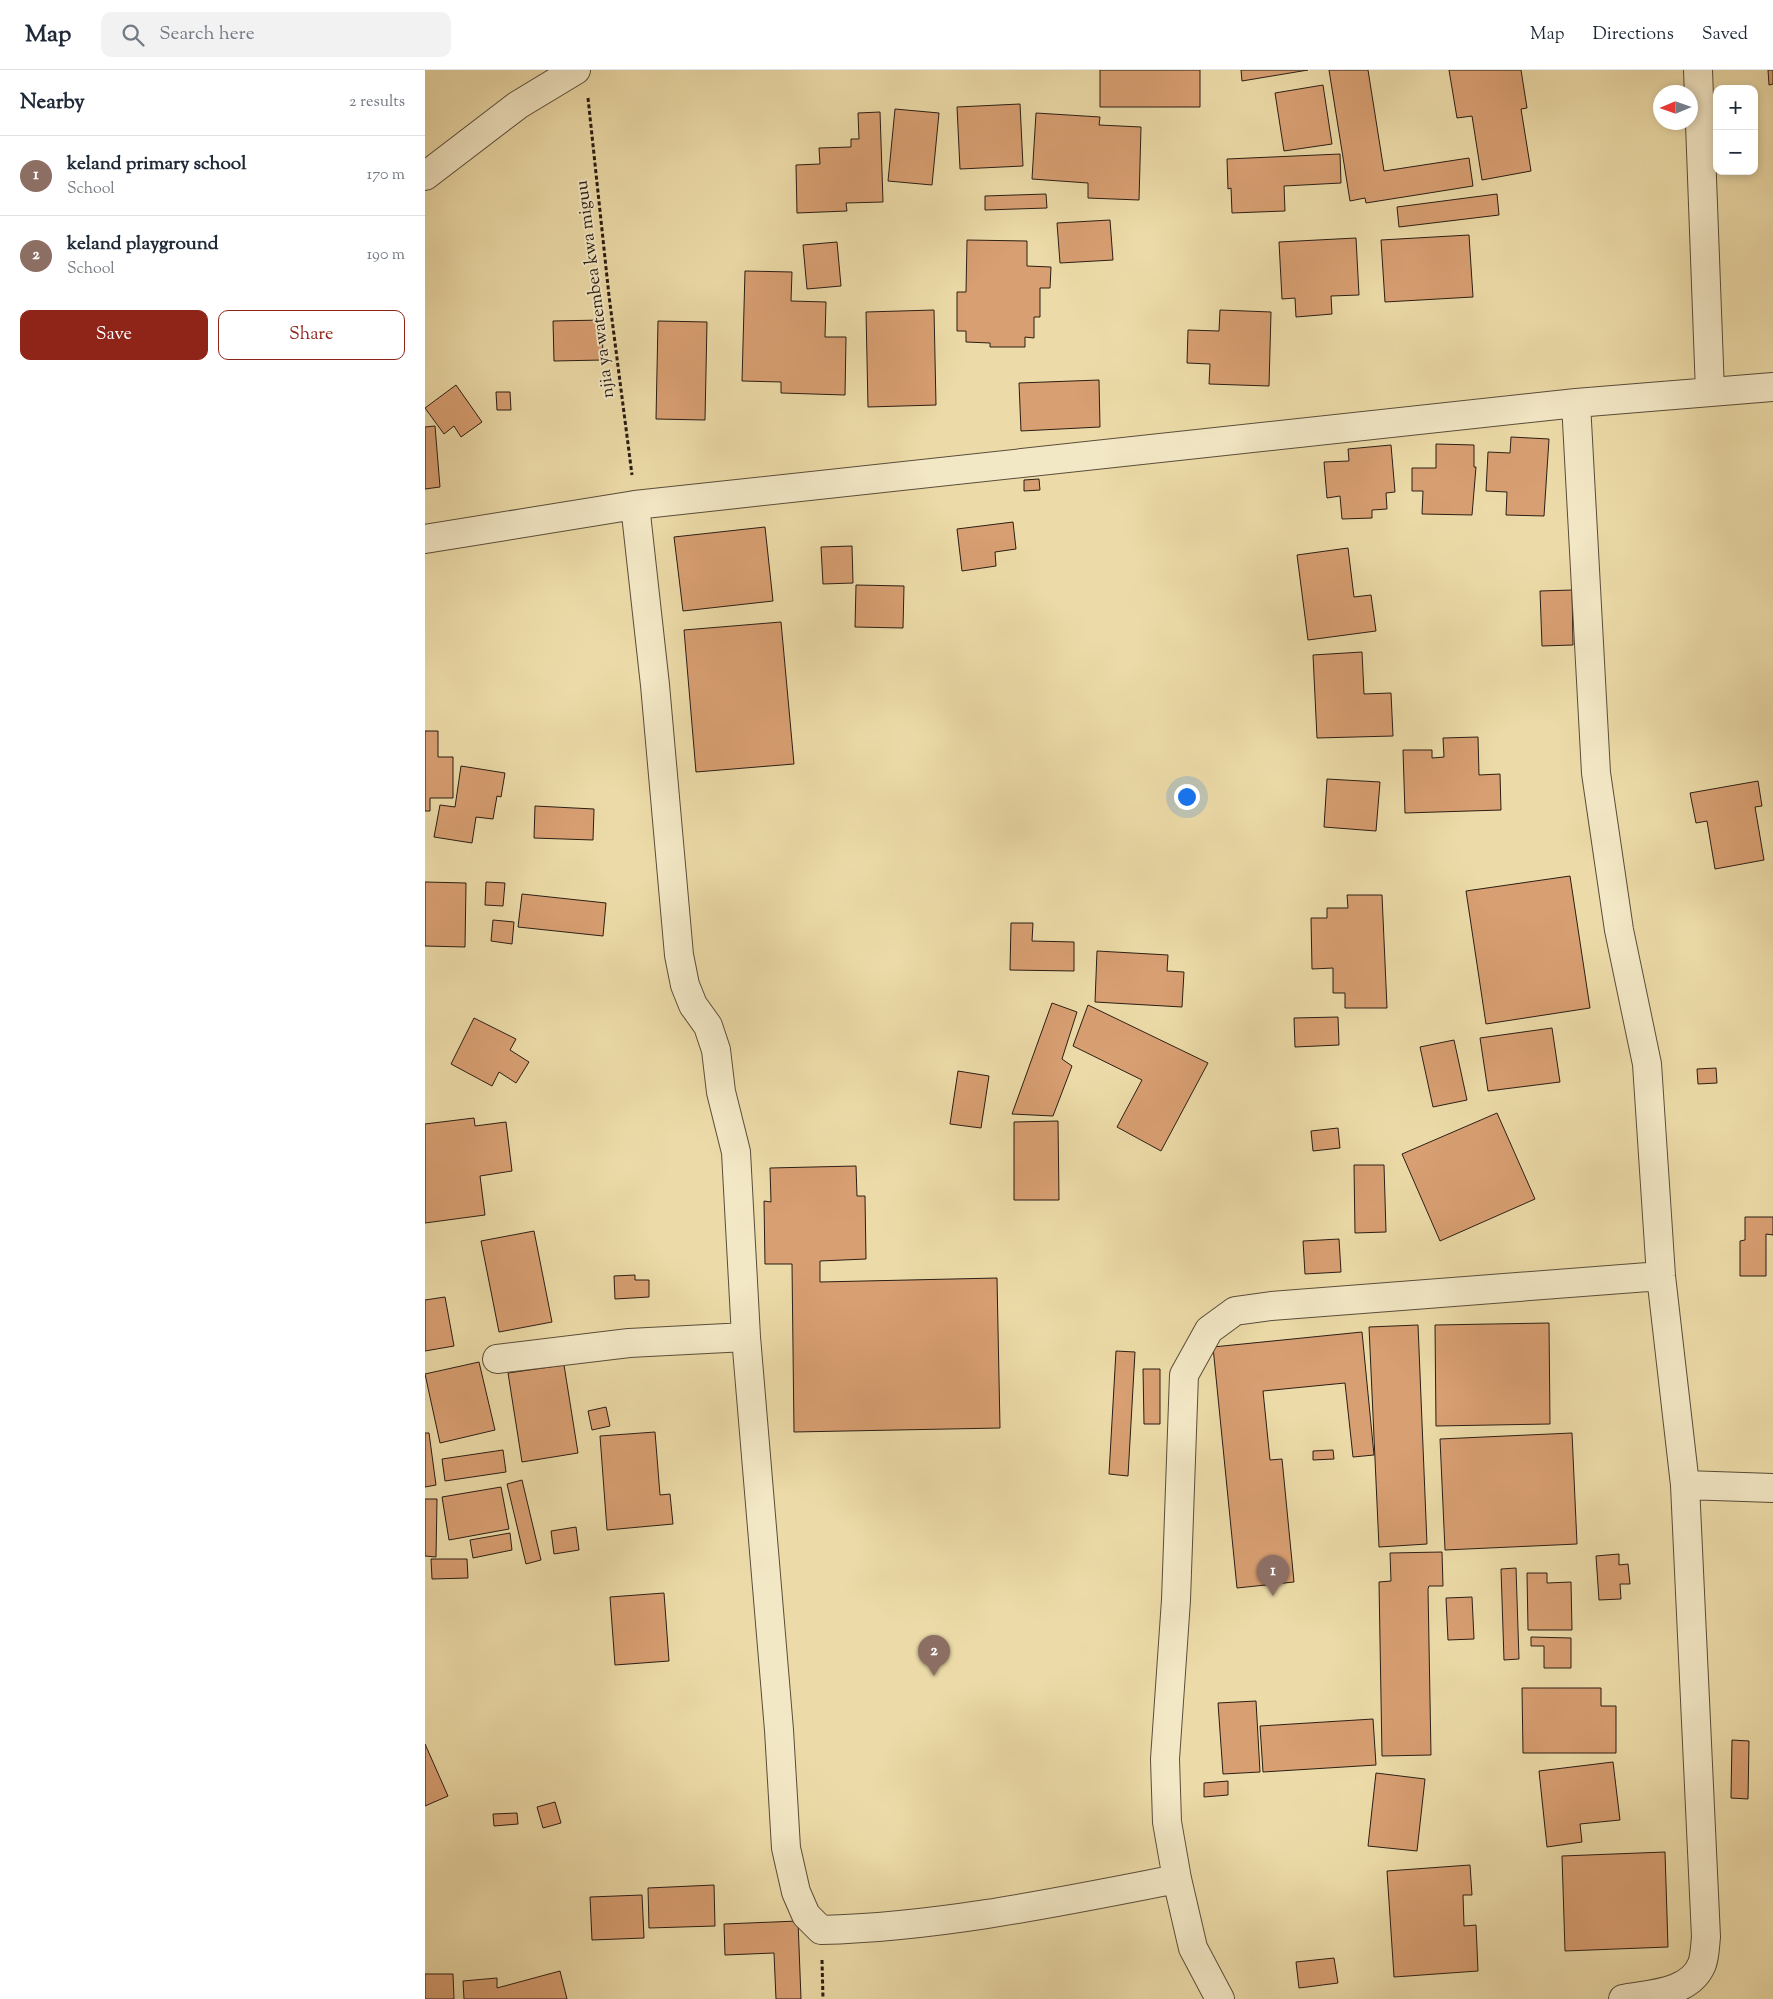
<!DOCTYPE html>
<html lang="en">
<head>
<meta charset="utf-8">
<style>
  body { margin:0; font-family:"Sorts Mill Goudy",serif; background:#f2f2f3; color:#1f2937 }
  .controls { position:absolute; right:15px; top:15px; display:grid; overflow:hidden; border-radius:10px; box-shadow:0 2px 8px #0003 }
  .controls button { width:45px; height:45px; display:grid; place-items:center; padding:0; border:0; border-bottom:1px solid #e0e1e3; background:#fff; color:#1f2937; font:25px sans-serif }
  .compass { position:absolute; left:1228px; top:15px; width:45px; height:45px; border-radius:50%; background:#fff; box-shadow:0 2px 8px #0003; rotate:268deg }
  .you { position:absolute; left:761px; top:726px; width:18px; height:18px; margin:-12px; border:4px solid #fff; border-radius:50%; background:#1a73e8; box-shadow:0 0 0 8px #1a73e833 }
  .badge { display:grid; place-items:center; width:32px; height:32px; border-radius:50%; background:#8f2418; color:#fff; font-size:16px; font-weight:700 }
  .pin { position:absolute; translate:-50% -41px; filter:drop-shadow(0 1px 2px #0008) }
  .pin::after { content:''; position:absolute; top:26px; width:18px; height:15px; background:inherit; clip-path:polygon(0 0,100% 0,50% 100%) }
  .list { margin:0; padding:0; list-style:none }
  h2 { display:flex; justify-content:space-between; align-items:center; height:65px; margin:0; padding:0 20px; font-size:21px }
  h2 small { font-size:16px; font-weight:400; color:#747a83 }
  .list li { display:grid; grid-template-columns:32px 1fr auto; gap:15px; align-items:center; box-sizing:border-box; height:80px; padding:0 20px; border-top:1px solid #e0e1e3 }
  .list b { display:block; font-size:19px; white-space:nowrap }
  .list p { margin:0; font-size:16px; white-space:nowrap; color:#747a83 }
  .list em { font-size:16px; font-style:normal; color:#747a83 }
  .actions { display:flex; gap:10px; padding:15px 20px }
  .actions a { flex:1; padding:11px 0; border:1px solid #8f2418; border-radius:10px; text-align:center; font-size:18px; color:#8f2418 }
  .actions .main { background:#8f2418; color:#fff }
  .icon { flex:none; width:28px; height:28px; fill:none; stroke:currentColor; stroke-width:2; stroke-linecap:round; stroke-linejoin:round }
  .map { position:relative; flex:none; width:1348px; height:1929px; overflow:hidden }
  header { display:flex; align-items:center; gap:30px; box-sizing:border-box; height:70px; padding:0 25px; background:#fff; border-bottom:1px solid #e0e1e3 }
  header strong { font-size:24px }
  nav { display:flex; gap:28px; margin-inline-start:auto; font-size:18px }
  .search { width:350px; height:45px; background:#f2f2f3; display:flex; align-items:center; gap:12px; box-sizing:border-box; padding:0 18px; border-radius:10px; color:#747a83; font-size:19px }
  main { display:flex }
  aside { flex:1; background:#fff }
  .map>svg:first-child { display:block }
</style>
</head>
<body>
<header>
<strong>Map</strong>
<div class="search"><svg class="icon" aria-label="search" viewBox="0 0 24 24"><circle cx="10" cy="10" r="6"/><path d="M15 15l6 6"/></svg>Search here</div>
<nav><a>Map</a><a>Directions</a><a>Saved</a></nav>
</header>
<main>
<aside>
<h2>Nearby<small>2 results</small></h2>
<ul class="list">
<li><span class="badge" style="background:#8d6e63">1</span><div><b>keland primary school</b><p>School</p></div><em>170 m</em></li>
<li><span class="badge" style="background:#8d6e63">2</span><div><b>keland playground</b><p>School</p></div><em>190 m</em></li>
</ul>
<div class="actions"><a class="main">Save</a><a>Share</a></div>
</aside>
<div class="map">
<svg width="1348" height="1929" viewBox="0 0 1348 1929">
  <rect width="100%" height="100%" fill="#ecdba8"/>
  <filter id="stains"><feTurbulence type="fractalNoise" baseFrequency=".004" numOctaves="4"/><feColorMatrix values="0 0 0 0 .2 0 0 0 0 .09 0 0 0 0 .02 0 0 0 .5 -.17"/></filter>
  <radialGradient id="worn" r=".72"><stop offset=".6" stop-color="#630" stop-opacity="0"/><stop offset="1" stop-color="#630" stop-opacity=".3"/></radialGradient>
  <!-- building -->
  <path fill="#d89f72" stroke="#2a1e14" d="M675,0h100v37h-100z
    M816,0h67l-66,11z
    M904,0h39l16,101 85,-13 4,28 -107,17 -1,-5 -15,3z
    M1024,0h72l6,38 -6,1 10,62 -49,9 -10,-64 -15,2z
    M1343,0h5v14l-4,1z
    M898,15l9,59 -48,7 -9,-58z
    M595,34l3,62 -63,3 -3,-62z
    M470,39l44,4 -7,72 -44,-4z
    M455,42l3,90 -37,1 1,8 -50,2 -1,-48 24,-1 -1,-16 32,-1v-8h8l-1,-26z
    M611,43l64,4 -1,8 42,2 -2,73 -51,-2v-15l-56,-4z
    M915,84l1,29 -57,3 1,25 -53,2 -1,-25 -3,1 -1,-30z
    M621,124l1,14 -62,2v-14z
    M1072,124l2,21 -100,12 -2,-20z
    M685,150l3,40 -53,3 -3,-40z
    M1044,165l4,62 -88,5 -4,-62z
    M931,168l3,57 -28,1 1,18 -36,3 -1,-19 -13,1 -3,-57z
    M542,170l60,1v25l24,1 -1,21h-10v29h-6v21l-9,-1v10h-35v-4l-24,-1v-11h-9v-39h9z
    M412,172l4,44 -34,3 -4,-44z
    M320,201l47,1 -1,29 35,1 -1,35h21l-1,58 -64,-2v-11l-39,-1z
    M509,240l2,95 -68,2 -2,-95z
    M795,240l51,2 -2,74 -60,-2 1,-20 -23,-1 1,-33 31,1z
    M177,250l1,40 -49,1 -1,-40z
    M233,251l49,1 -2,98 -49,-1z
    M674,310l1,47 -79,4 -2,-48z
    M31,315l26,37 -21,15 -7,-11 -10,8 -19,-26z
    M71,322h14l1,18h-14z
    M10,356l5,61 -15,2v-62z
    M1086,367l38,2 -5,77 -38,-1 1,-23 -21,-1 2,-39 22,1z
    M1011,374l38,1v22h2l-4,48 -50,-1 1,-23h-11v-23h24z
    M966,375l4,47 -9,1 1,16 -15,1v8l-30,1 -2,-23 -13,2 -3,-36 25,-1 -1,-12z
    M614,409l1,11 -16,1v-11z
    M588,452l3,27 -21,3 1,14 -34,5 -5,-42z
    M340,457l8,74 -90,10 -9,-74z
    M427,476l1,37 -30,1 -2,-37z
    M923,478l6,49 17,-2 5,36 -68,9 -11,-85z
    M431,515l48,1 -1,42 -48,-1z
    M1147,520l1,55 -31,1 -2,-55z
    M356,552l13,142 -98,8 -12,-142z
    M937,582l2,42 27,-1 2,43 -76,2 -4,-83z
    M0,661h13v26h15v41h-23v13h-5z
    M1053,667l1,38 21,-1 1,36 -96,3 -2,-63h29v8l12,-1 -1,-19z
    M36,696l44,7 -4,24 -4,-1 -4,23 -17,-2 -4,26 -38,-6 6,-32 15,2z
    M902,709l53,3 -4,49 -52,-4z
    M1333,711l4,25 -7,1 9,53 -49,9 -8,-48 -11,2 -6,-30z
    M110,736l59,3 -1,31 -59,-2z
    M1145,806l20,132 -104,16 -20,-133z
    M0,812l41,1 -1,64 -40,-1z
    M61,812l19,1 -2,23 -18,-1z
    M97,824l84,9 -3,33 -85,-9z
    M922,825h35l5,113h-42v-15h-12v-25l-21,1 -1,-51h16v-10h21z
    M68,850l21,2 -2,22 -21,-3z
    M586,853h22l-1,18 42,1v29l-64,-1z
    M672,881l71,4 -1,16 17,1 -2,35 -87,-5z
    M627,933l25,9 -15,47 10,7 -19,50 -41,-2z
    M663,935l120,58 -47,88 -44,-24 25,-47 -69,-34z
    M913,947l1,28 -44,2 -1,-29z
    M49,948l42,21 -6,11 19,12 -13,21 -17,-11 -7,14 -41,-22z
    M1127,958l8,54 -72,9 -8,-53z
    M1029,970l13,60 -34,7 -13,-60z
    M1291,998l1,15 -19,1 -1,-15z
    M533,1001l31,5 -8,52 -31,-4z
    M1072,1043l38,86 -95,42 -38,-87z
    M49,1048l1,8 31,-4 6,49 -32,5 5,39 -60,8v-99z
    M633,1051l1,79h-45v-78z
    M913,1058l2,20 -27,3 -2,-20z
    M929,1095h30l2,67 -31,1z
    M431,1096l1,30h8l1,63 -46,2v21l177,-4 3,150 -206,4 -2,-168h-27l-1,-63 7,1 -1,-34z
    M1320,1147h28v18l-7,-1v42h-26v-35l5,-1z
    M109,1161l18,91 -53,10 -18,-91z
    M914,1169l2,33 -36,2 -2,-33z
    M210,1205v5h14v17l-34,2 -1,-23z
    M20,1227l9,49 -29,5v-51z
    M1124,1253l1,101 -114,2 -1,-101z
    M993,1255l9,219 -48,3 -10,-220z
    M937,1262l12,123 -21,2 -8,-74 -82,8 7,69 12,-1 12,123 -57,6 -24,-241z
    M691,1281l19,1 -7,124 -19,-2z
    M54,1292l16,68 -55,13 -15,-69z
    M139,1295l14,88 -56,9 -14,-89z
    M718,1299h17v55h-16z
    M181,1337l4,19 -18,4 -4,-19z
    M230,1362l5,63 10,-1 3,30 -66,6 -7,-94z
    M0,1363h4l7,52 -11,2z
    M1147,1363l5,111 -132,6 -5,-111z
    M78,1380l3,22 -61,9 -3,-22z
    M908,1380l1,9 -21,1v-9z
    M97,1410l19,80 -15,4 -19,-80z
    M76,1417l8,42 -60,11 -7,-43z
    M0,1429h12l-1,58 -11,-1z
    M151,1457l3,23 -25,4 -3,-23z
    M85,1463l2,17 -39,8 -3,-18z
    M1017,1482l1,34h-14l-1,3 3,166 -49,1 -3,-174 12,-1 -1,-28z
    M1194,1484v11l9,-1 2,20h-10l1,15 -22,1 -3,-44z
    M6,1489h36l1,19 -36,1z
    M1091,1498l3,91 -15,1 -3,-91z
    M1102,1503h20v10l24,-1 1,48h-44z
    M239,1523l5,68 -54,4 -5,-68z
    M1047,1527l2,42 -26,1 -2,-42z
    M1106,1567l40,1v30h-27v-22h-13z
    M1097,1618h79v18h15v47h-93z
    M831,1631l4,71 -37,2 -5,-71z
    M948,1649l3,46 -113,7 -3,-46z
    M1307,1670l17,1 -1,58 -17,-1z
    M0,1674l23,52 -23,10z
    M1188,1692l7,58 -40,4 2,18 -35,5 -8,-76z
    M951,1703l49,6 -8,72 -49,-5z
    M803,1711v14l-24,2v-14z
    M130,1732l6,21 -18,5 -6,-21z
    M92,1743l1,11 -24,2 -1,-12z
    M1240,1782l3,95 -103,4 -3,-95z
    M1045,1795l2,30h-9l1,31 12,-1 2,46 -84,6 -7,-106z
    M289,1815l1,41 -66,2 -1,-40z
    M217,1825l2,43 -52,2 -2,-43z
    M373,1851l3,78h-25l-2,-46 -49,2 -1,-31z
    M909,1888l4,25 -39,5 -3,-26z
    M135,1901l7,28h-103l-1,-18 34,-3v10z
    M0,1904h28l1,25h-29z"/>
  <g fill="none" stroke-linecap="round" stroke-linejoin="round">
    <defs>
      <path id="street" d="M1273,0l12,322
        M0,106l93,-71 58,-35
        M1151,333l20,370 23,157 28,134 14,212 24,209 21,452c-1,8 -1,19 -4,27 -12,30 -53,30 -79,35
        M210,435l20,180 24,270 6,30 8,20 15,21 8,24 5,42 15,60 10,185 33,393 7,118 10,44 10,23 15,15c119,-3 238,-28 356,-51
        M0,469l210,-34 941,-102 197,-16
        M72,1289l132,-16 117,-6
        M1260,1415l88,3
        M795,1929l-27,-51 -16,-69 -10,-57 -2,-63 11,-159 8,-225 25,-45 26,-19 36,-5 390,-30"/>
    </defs>
    <!-- street casing -->
    <use href="#street" stroke="#5a4d39" stroke-width="30"/>
    <!-- path -->
    <path stroke="#2a1e14" stroke-width="3" stroke-dasharray="4 2.5" stroke-linecap="butt" d="M163,28l21,198 23,179
      M397,1890l1,39"/>
    <!-- street -->
    <use href="#street" stroke="#f3e8c6" stroke-width="28"/>
  </g>
  <g text-anchor="middle" dominant-baseline="central" stroke-width="4" stroke-linejoin="round" paint-order="stroke">
    <!-- street labels -->
    <g font-size="18" fill="#2a1e14" stroke="#f3e8c6">
      <text transform="translate(171 219) rotate(-97)">njia ya watembea kwa miguu</text>
    </g>
  </g>
  <rect width="100%" height="100%" filter="url(#stains)"/>
  <rect width="100%" height="100%" fill="url(#worn)"/>
</svg>
<div class="controls">
<button>+</button>
<button>−</button>
</div>
<svg class="compass" viewBox="-18 -18 36 36"><path d="M0-13l5 13h-10z" fill="#e53935"/><path d="M0 13l5-13h-10z" fill="#747a83"/></svg>
<div class="you"></div>
<div class="pin badge" style="left:848px;top:1526px;background:#8d6e63">1</div>
<div class="pin badge" style="left:509px;top:1606px;background:#8d6e63">2</div>
</div>
</main>
</body>
</html>
